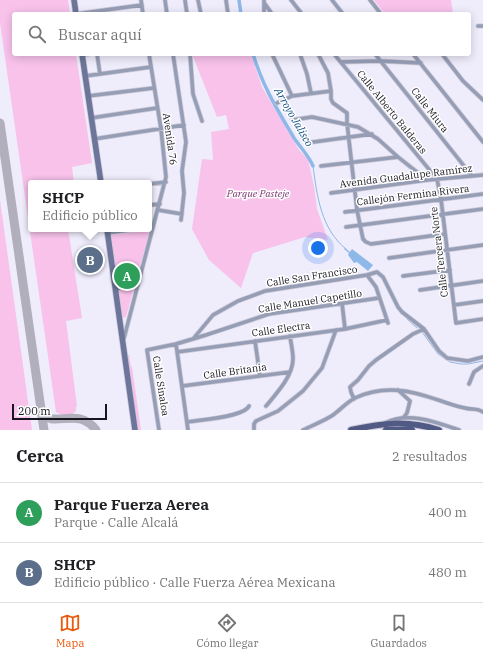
<!DOCTYPE html>
<html lang="es">
<head>
<meta charset="utf-8">
<style>
  body { margin:0; font-family:"IBM Plex Serif",serif; background:#f6f6f6; color:#202124 }
  .scale { position:absolute; left:12px; bottom:10px; width:95px; box-sizing:border-box; padding-left:4px; border:2px solid #18161f; border-top:0; font-size:11px; line-height:14px; white-space:nowrap; color:#18161f; -webkit-text-stroke:3px #fff; paint-order:stroke }
  .you { position:absolute; left:318px; top:248px; width:14px; height:14px; margin:-10px; border:3px solid #fff; border-radius:50%; background:#1a73e8; box-shadow:0 0 0 6px #1a73e833 }
  .badge { display:grid; place-items:center; width:26px; height:26px; border-radius:50%; background:#ea580c; color:#fff; font-size:13px; font-weight:700 }
  .pin { position:absolute; translate:-50% -50%; border:2px solid #fff; box-shadow:0 1px 4px #0006 }
  .popup { position:absolute; left:28px; top:180px; width:124px; height:52px; box-sizing:border-box; display:grid; place-content:center; border-radius:4px; background:#fff; filter:drop-shadow(0 1px 3px #0005); font-size:13px; white-space:nowrap; color:#757577 }
  .popup b { font-size:15px; color:#202124 }
  .popup::after { content:''; position:absolute; left:50%; top:100%; margin-left:-8px; border:8px solid transparent; border-top-color:#fff }
  .list { margin:0; padding:0; list-style:none }
  h2 { display:flex; justify-content:space-between; align-items:center; height:52px; margin:0; padding:0 16px; font-size:17px }
  h2 small { font-size:13px; font-weight:400; color:#757577 }
  .list li { display:grid; grid-template-columns:26px 1fr auto; gap:12px; align-items:center; box-sizing:border-box; height:60px; padding:0 16px; border-top:1px solid #e0e0e0 }
  .list b { display:block; font-size:15px; white-space:nowrap }
  .list p { margin:0; font-size:13px; white-space:nowrap; color:#757577 }
  .list em { font-size:13px; font-style:normal; color:#757577 }
  .icon { flex:none; width:22px; height:22px; fill:none; stroke:currentColor; stroke-width:2; stroke-linecap:round; stroke-linejoin:round }
  .map { position:relative; flex:none; width:483px; height:430px; overflow:hidden }
  .search { position:absolute; background:#fff; box-shadow:0 2px 10px #0003; left:12px; right:12px; top:12px; height:44px; display:flex; align-items:center; gap:10px; box-sizing:border-box; padding:0 14px; border-radius:4px; color:#757577; font-size:15px }
  .sheet { height:172px; background:#fff }
  nav { display:flex; justify-content:space-around; align-items:center; box-sizing:border-box; height:56px; border-top:1px solid #e0e0e0; background:#fff; font-size:11px; color:#757577 }
  nav a { display:grid; justify-items:center; gap:2px }
  nav .on { color:#ea580c }
  .map>svg:first-child { display:block }
</style>
</head>
<body>
<div class="map">
<svg width="483" height="430" viewBox="0 0 483 430">
  <rect width="100%" height="100%" fill="#efecfc"/>
  <!-- green -->
  <path fill="#f8c2eb" d="M0,0h68l2,14h-56v40h62l16,109 -20,4 2,16h-43v46h37l14,89 -16,3 11,85 -1,1v4c-6,6 -13,5 -20,1l-56,-389z
    M374,0h77l2,14h-68z
    M192,54h59l11,33 37,63 9,9 6,27 3,23 11,31 -23,-3 -52,16 -12,35 -32,-28 -17,-31 10,-70 11,1 -2,-28 18,-3 -3,-14 -9,2z
    M0,200l32,230h-32z
    M150,230l-24,87 -5,1 -10,-83z
    M127,355h2l2,12h1l9,63h-3z"/>
  <!-- water -->
  <path fill="#8eb8e7" d="M345,248l5,4 2,-3 21,16 -5,6 -11,-9 -3,1 -6,-8 1,-2 -5,-4z"/>
  <g fill="none" stroke-linecap="round" stroke-linejoin="round">
    <!-- stream -->
    <path stroke="#8eb8e7" stroke-width="1" d="M313,166c4,30 8,63 33,83
      M407,319l10,9
      M422,332l16,22 12,8 11,2h7l15,-3"/>
    <!-- canal -->
    <path stroke="#8eb8e7" stroke-width="3.5" d="M239,0l2,14
      M253,54c10,33 24,55 41,84 6,9 15,18 19,28"/>
    <!-- taxiway -->
    <path stroke="#b2afbd" stroke-width="9" d="M0,123l44,307
      M42,412c11,18 35,-7 54,18"/>
    <defs>
      <path id="minor" d="M141,0l2,14
        M165,0l2,14
        M185,0l2,14
        M198,0l3,14
        M226,0l2,14
        M291,0l11,14
        M332,0l11,14
        M370,0l11,14
        M265,4l7,10
        M76,14l66,-9
        M264,14v-14
        M478,26h5
        M97,54l3,20
        M173,54l13,88 -4,29 2,22 -3,27
        M190,54l3,40 9,27
        M272,54l20,42
        M300,54l7,20 4,19
        M318,54l10,19 3,18v8l2,4 14,10v10l10,87 6,29 3,3 5,2 74,-10
        M334,54l103,125 4,20 15,124 27,-4
        M375,54l97,122
        M413,54l70,88
        M442,54l21,27 20,19
        M82,55l7,-1
        M341,62l39,-1 41,2
        M85,76l66,-9
        M88,96l66,-8
        M277,103l15,-7 39,-5
        M91,118l66,-10
        M292,120l20,-3 46,10 20,12 20,18 29,23
        M94,139l90,-14
        M306,143l66,-9
        M321,166l77,-9
        M149,184l17,-2
        M331,193l96,-13 56,-5
        M149,205l11,-1
        M158,210l24,4
        M345,212l138,-18
        M346,227l137,-18
        M107,233l29,-4
        M389,258l94,-13
        M367,275l9,12 12,36
        M403,276l47,-6
        M115,289l22,-4
        M420,290l63,-9
        M342,303l3,26
        M454,305l29,-4
        M124,338l42,-161 -5,-48 -12,-75
        M193,339l20,-24 25,-14 27,-10 102,-16 10,-3 6,5 15,30 4,5 22,17 15,22 8,7 21,3 15,-4
        M255,341l5,35
        M176,344l12,86
        M177,352l168,-23 42,-9
        M469,384l5,-12 9,-6
        M182,386l108,-14
        M398,390l12,11 -3,12 -3,4
        M354,399l-3,-7 -1,-5 8,-7 11,-14 7,-6 37,-26 11,-5
        M266,406c10,-12 27,-30 27,-47 0,-8 -2,-15 -3,-23
        M187,422c13,-2 57,-5 62,-16
        M385,423c23,-12 51,-1 74,7
        M159,430l-12,-80 29,-6 30,-9 63,-21 110,-16
        M254,430v-6l2,-3 22,-10 25,-20 19,-23 14,-38
        M303,430c10,-5 21,-9 30,-15 7,-5 14,-13 22,-17 33,-15 61,-6 92,5 6,2 12,4 18,5 6,2 12,0 18,4"/>
      <path id="secondary" d="M74,0l2,14
        M82,54l19,129
        M107,229l28,201"/>
      <path id="primary" d="M351,430c32,-7 57,-10 88,0
        M386,430h26"/>
    </defs>
    <!-- minor casing -->
    <use href="#minor" stroke="#cdcad9" stroke-width="5"/>
    <!-- secondary casing -->
    <use href="#secondary" stroke="#cdcad9" stroke-width="7"/>
    <!-- primary casing -->
    <use href="#primary" stroke="#cdcad9" stroke-width="8"/>
    <!-- minor -->
    <use href="#minor" stroke="#969eb6" stroke-width="3.5"/>
    <!-- secondary -->
    <use href="#secondary" stroke="#6d769a" stroke-width="5.5"/>
    <!-- primary -->
    <use href="#primary" stroke="#505a85" stroke-width="6"/>
  </g>
  <g text-anchor="middle" dominant-baseline="central" stroke-width="3" stroke-linejoin="round" paint-order="stroke">
    <!-- street labels -->
    <g font-size="10" fill="#18161f" stroke="#fff">
      <text transform="translate(430 110) rotate(52)">Calle Miura</text>
      <text transform="translate(392 112) rotate(51)">Calle Alberto Balderas</text>
      <text transform="translate(170 139) rotate(82)">Avenida 76</text>
      <text transform="translate(406 176) rotate(-7)">Avenida Guadalupe Ramírez</text>
      <text transform="translate(413 195) rotate(-7)">Callejón Fermina Rivera</text>
      <text transform="translate(439 252) rotate(-97)">Calle Tercera Norte</text>
      <text transform="translate(312 276) rotate(-9)">Calle San Francisco</text>
      <text transform="translate(310 301) rotate(-9)">Calle Manuel Capetillo</text>
      <text transform="translate(281 329) rotate(-8)">Calle Electra</text>
      <text transform="translate(235 371) rotate(-8)">Calle Britania</text>
      <text transform="translate(161 386) rotate(81)">Calle Sinaloa</text>
    </g>
    <!-- park labels -->
    <g font-size="10" font-style="italic" fill="#76366a" stroke="#fff">
      <text x="258" y="193">Parque Pasteje</text>
    </g>
    <!-- water labels -->
    <g font-size="11" font-style="italic" fill="#0b4a82" stroke="#fff">
      <text transform="translate(294 117) rotate(60)">Arroyo Jalisco</text>
    </g>
  </g>
</svg>
<div class="scale">200 m</div>
<div class="you"></div>
<div class="pin badge" style="left:127px;top:276px;background:#2e9e5b">A</div>
<div class="pin badge" style="left:90px;top:260px;background:#5c6f8a">B</div>
<div class="popup"><b>SHCP</b>Edificio público</div>
<div class="search"><svg class="icon" aria-label="search" viewBox="0 0 24 24"><circle cx="10" cy="10" r="6"/><path d="M15 15l6 6"/></svg>Buscar aquí</div>
</div>
<section class="sheet">
<h2>Cerca<small>2 resultados</small></h2>
<ul class="list">
<li><span class="badge" style="background:#2e9e5b">A</span><div><b>Parque Fuerza Aerea</b><p>Parque · Calle Alcalá</p></div><em>400 m</em></li>
<li><span class="badge" style="background:#5c6f8a">B</span><div><b>SHCP</b><p>Edificio público · Calle Fuerza Aérea Mexicana</p></div><em>480 m</em></li>
</ul>
</section>
<nav>
<a class="on"><svg class="icon" aria-label="map" viewBox="0 0 24 24"><path d="M3 6l6-2 6 2 6-2v14l-6 2-6-2-6 2zM9 4v14M15 6v14"/></svg>Mapa</a>
<a><svg class="icon" aria-label="directions" viewBox="0 0 24 24"><path d="M12 3l9 9-9 9-9-9zM9 14v-3h6M13 9l2 2-2 2"/></svg>Cómo llegar</a>
<a><svg class="icon" aria-label="saved" viewBox="0 0 24 24"><path d="M7 4h10v16l-5-4-5 4z"/></svg>Guardados</a>
</nav>
</body>
</html>
